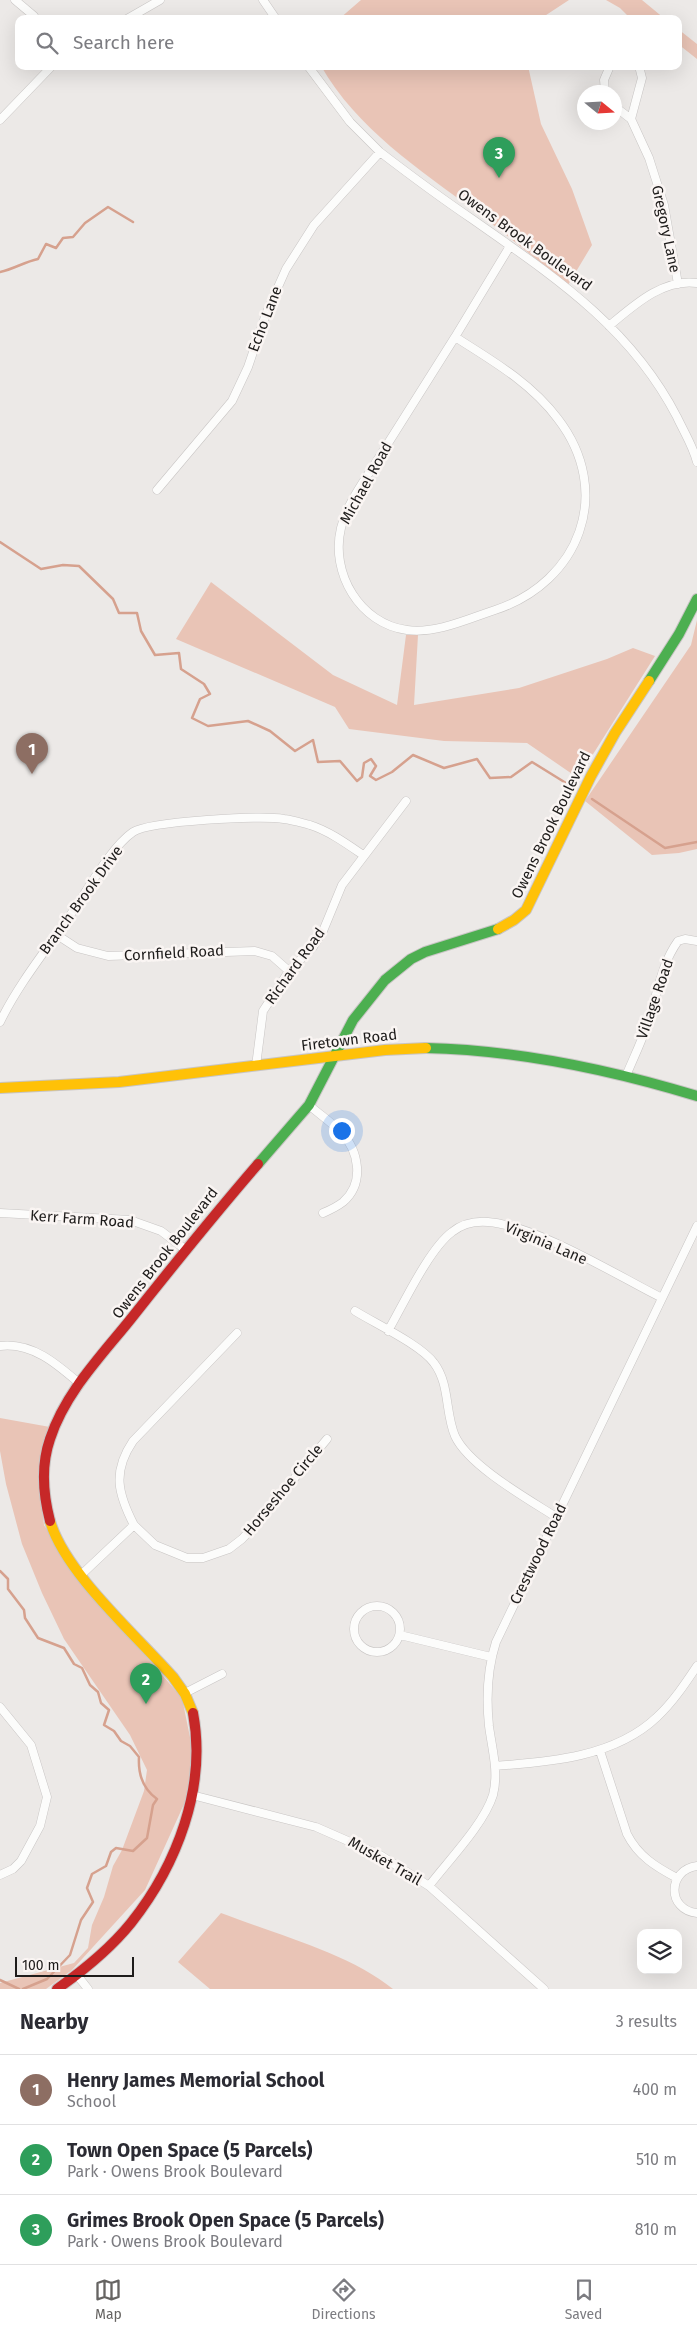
<!DOCTYPE html>
<html lang="en">
<head>
<meta charset="utf-8">
<style>
  body { margin:0; font-family:"Fira Sans",sans-serif; background:#f7f7f7; color:#2b2b33 }
  .controls { position:absolute; right:15px; bottom:15px; display:grid; overflow:hidden; border-radius:10px; box-shadow:0 5px 20px #0002 }
  .controls button { width:45px; height:45px; display:grid; place-items:center; padding:0; border:0; border-bottom:1px solid #e1e1e2; background:#fff; color:#2b2b33; font:25px sans-serif }
  .compass { position:absolute; left:577px; top:85px; width:45px; height:45px; border-radius:50%; background:#fff; box-shadow:0 5px 20px #0002; rotate:108deg }
  .scale { position:absolute; left:15px; bottom:12px; width:119px; box-sizing:border-box; padding-left:5px; border:2px solid #1e1c1b; border-top:0; font-size:14px; line-height:18px; white-space:nowrap; color:#1e1c1b; -webkit-text-stroke:4px #faf5f3; paint-order:stroke }
  .you { position:absolute; left:341px; top:1130px; width:18px; height:18px; margin:-12px; border:4px solid #fff; border-radius:50%; background:#1a73e8; box-shadow:0 0 0 8px #1a73e833 }
  .badge { display:grid; place-items:center; width:32px; height:32px; border-radius:50%; background:#666462; color:#fff; font-size:16px; font-weight:700 }
  .pin { position:absolute; translate:-50% -41px; filter:drop-shadow(0 1px 2px #0008) }
  .pin::after { content:''; position:absolute; top:26px; width:18px; height:15px; background:inherit; clip-path:polygon(0 0,100% 0,50% 100%) }
  .list { margin:0; padding:0; list-style:none }
  h2 { display:flex; justify-content:space-between; align-items:center; height:65px; margin:0; padding:0 20px; font-size:21px }
  h2 small { font-size:16px; font-weight:400; color:#7c7c81 }
  .list li { display:grid; grid-template-columns:32px 1fr auto; gap:15px; align-items:center; box-sizing:border-box; height:70px; padding:0 20px; border-top:1px solid #e1e1e2 }
  .list b { display:block; font-size:19px; white-space:nowrap }
  .list p { margin:0; font-size:16px; white-space:nowrap; color:#7c7c81 }
  .list em { font-size:16px; font-style:normal; color:#7c7c81 }
  .icon { flex:none; width:28px; height:28px; fill:none; stroke:currentColor; stroke-width:2; stroke-linecap:round; stroke-linejoin:round }
  .map { position:relative; flex:none; width:697px; height:1989px; overflow:hidden }
  .search { position:absolute; background:#fff; box-shadow:0 5px 20px #0002; left:15px; right:15px; top:15px; height:55px; display:flex; align-items:center; gap:12px; box-sizing:border-box; padding:0 18px; border-radius:10px; color:#7c7c81; font-size:19px }
  .sheet { height:275px; background:#fff }
  nav { display:flex; justify-content:space-around; align-items:center; box-sizing:border-box; height:70px; border-top:1px solid #e1e1e2; background:#fff; font-size:14px; color:#7c7c81 }
  nav a { display:grid; justify-items:center; gap:2px }
  nav .on { color:#666462 }
  .map>svg:first-child { display:block }
</style>
</head>
<body>
<div class="map">
<svg width="697" height="1989" viewBox="0 0 697 1989">
  <rect width="100%" height="100%" fill="#ece9e7"/>
  <!-- green -->
  <path fill="#e9c4b6" d="M361,0h208l-29,19h-201z
    M606,0h36l23,19h-34l-11,-11z
    M678,29l19,15v15l-19,-15z
    M321,66h207l13,58 31,65 20,56 -24,40c-31,-25 -61,-50 -93,-74 -56,-42 -118,-82 -154,-145z
    M211,582l122,93 64,30 9,-70h12l-4,70 105,-17 88,-29 26,-11 22,8 -77,122 -51,-35 -83,-2 -95,-12 -14,-22 -159,-68z
    M697,620v229l-18,4 -27,2 -67,-54 106,-156z
    M0,1418l50,9 -12,49 6,49 32,50 106,123 10,49 -2,33 -5,22 -40,88 -73,80 -26,19h-46v-6l74,-20 14,-15 4,-23 12,-28 9,-31 9,-16 22,-59 3,-21 -17,-35 -66,-96 -22,-46 -20,-49 -16,-60 -6,-33z
    M221,1913c52,20 130,41 172,76h-183l-32,-27z"/>
  <g fill="none" stroke-linecap="round" stroke-linejoin="round">
    <!-- stream -->
    <path stroke="#d6a18e" stroke-width="2.5" d="M0,272c14,-3 24,-10 38,-13l8,-15 10,4 7,-10 10,-1 12,-14 23,-16 25,15
      M0,542l41,27 22,-4 16,1 34,33 6,14h18l4,18 14,24 24,-2 2,16 23,15 6,10 -10,5 -8,19 16,8 40,-5 22,10 25,20 18,-11 5,22 22,-1 17,20 5,-4 2,-14 7,-4 5,7 -6,10 6,4 16,-8 21,-17 31,13 33,-9 13,19 21,-1 21,-15 42,26
      M592,799l73,49 32,-6
      M0,1571l8,8v10l16,21 1,8 13,20 26,10 10,16 8,4 8,17 8,7 3,11 8,7 -5,15 10,6 7,10 9,5 9,11c-1,17 4,32 18,42l-4,6 -6,33 -14,13 -17,-3 -5,4 -5,14 -14,8 -5,14 6,14 -12,18 -11,35 -23,24 -24,10
      M0,1980l19,9"/>
    <defs>
      <path id="street" d="M15,0l19,16
        M263,0l13,19
        M127,19l33,-19
        M308,66l42,56 30,30c30,23 61,46 92,67 81,57 158,107 205,198 7,15 16,29 20,45
        M605,92l-1,-12 6,-14
        M614,106l17,13 18,39 15,47 14,79
        M631,119l11,-41 -3,-12
        M0,120l52,-54
        M609,326c24,-20 54,-48 88,-43
        M455,337c38,24 76,46 103,82 56,73 22,163 -63,191 -27,9 -59,24 -88,20 -47,-6 -77,-57 -66,-102 6,-25 25,-50 39,-72 25,-40 50,-79 75,-119z
        M455,337l55,-91
        M157,490l75,-89 16,-34 18,-53 20,-45 28,-44 66,-73
        M57,935l20,13 31,8 147,-5 17,5 17,15
        M0,1022c19,-39 47,-73 71,-108 16,-23 40,-67 62,-82 17,-11 129,-17 151,-13 9,1 18,4 26,6 19,6 37,19 53,30
        M256,1066l7,-55 26,-40 24,-24 10,-16 19,-46 64,-84
        M626,1076c7,-17 15,-33 21,-51 10,-28 13,-59 31,-84l7,-2 12,2
        M309,1105c10,9 22,17 32,27 18,19 24,51 2,70 -5,4 -13,8 -20,11
        M0,1213l130,7 31,11 25,19
        M355,1311c21,13 66,34 79,52 16,21 11,50 21,73 14,30 73,63 101,81
        M388,1331c15,-26 41,-82 64,-99 10,-8 23,-11 36,-10 50,4 128,53 174,76
        M0,1346c32,-4 57,18 80,38
        M134,1525c-16,-31 -22,-53 -1,-84l104,-108
        M81,1575l53,-50 21,20 32,13h16l26,-9 13,-10 16,-17 69,-83
        M354 1629a23 23 0 1 1 46 0a23 23 0 1 1-46 0Z
        M400,1635l91,22
        M185,1693l37,-19
        M0,1707l31,38 16,52 -7,29 -19,35 -8,8 -13,6
        M600,1751l27,83c11,22 29,33 50,44
        M495,1766c55,-4 120,-9 162,-49 16,-15 28,-33 40,-51
        M192,1795l124,32 64,28 49,31 115,103
        M697,1866c-30,4 -30,44 0,47
        M429,1886c19,-25 55,-62 64,-91 6,-23 -1,-46 -4,-69 -3,-29 -2,-56 7,-84l201,-416
        M77,1975l11,14"/>
      <path id="fast" d="M649,681l30,-47 18,-35
        M426,1048c93,2 182,21 271,48
        M258,1164l51,-59 44,-85 32,-40 26,-21 14,-7 73,-23"/>
      <path id="slow" d="M498,929l16,-9 12,-10 65,-134 24,-43 34,-52
        M0,1088l119,-6 266,-32 41,-2
        M50,1521c15,52 86,114 123,156l12,17 8,19"/>
      <path id="jam" d="M50,1521c-7,-27 -9,-56 0,-82 15,-46 51,-83 80,-119 42,-53 84,-105 128,-156
        M57,1989c27,-19 53,-40 74,-66 46,-58 76,-136 62,-210"/>
    </defs>
    <!-- street casing -->
    <use href="#street" stroke="#c8c5c4" stroke-width="9"/>
    <!-- fast casing -->
    <use href="#fast" stroke="#c8c5c4" stroke-width="12"/>
    <!-- slow casing -->
    <use href="#slow" stroke="#c8c5c4" stroke-width="12"/>
    <!-- jam casing -->
    <use href="#jam" stroke="#c8c5c4" stroke-width="12"/>
    <!-- street -->
    <use href="#street" stroke="#fcfcfb" stroke-width="8"/>
    <!-- fast -->
    <use href="#fast" stroke="#4caf50" stroke-width="10"/>
    <!-- slow -->
    <use href="#slow" stroke="#ffc107" stroke-width="10"/>
    <!-- jam -->
    <use href="#jam" stroke="#c62828" stroke-width="10"/>
  </g>
  <g text-anchor="middle" dominant-baseline="central" stroke-width="5" stroke-linejoin="round" paint-order="stroke">
    <!-- street labels -->
    <g font-size="15" fill="#1e1c1b" stroke="#faf5f3">
      <text transform="translate(666 229) rotate(78)">Gregory Lane</text>
      <text transform="translate(525 240) rotate(36)">Owens Brook Boulevard</text>
      <text transform="translate(265 319) rotate(-69)">Echo Lane</text>
      <text transform="translate(366 483) rotate(-61)">Michael Road</text>
      <text transform="translate(551 825) rotate(-64)">Owens Brook Boulevard</text>
      <text transform="translate(81 900) rotate(-54)">Branch Brook Drive</text>
      <text transform="translate(174 953) rotate(-3)">Cornfield Road</text>
      <text transform="translate(295 966) rotate(-54)">Richard Road</text>
      <text transform="translate(655 999) rotate(-71)">Village Road</text>
      <text transform="translate(349 1040) rotate(-7)">Firetown Road</text>
      <text transform="translate(82 1219) rotate(4)">Kerr Farm Road</text>
      <text transform="translate(546 1243) rotate(23)">Virginia Lane</text>
      <text transform="translate(165 1253) rotate(-52)">Owens Brook Boulevard</text>
      <text transform="translate(283 1490) rotate(-50)">Horseshoe Circle</text>
      <text transform="translate(538 1554) rotate(-64)">Crestwood Road</text>
      <text transform="translate(385 1861) rotate(30)">Musket Trail</text>
    </g>
  </g>
</svg>
<div class="controls">
<button><svg class="icon" aria-label="layers" viewBox="0 0 24 24"><path d="M12 4l9 5-9 5-9-5zM3 14l9 5 9-5"/></svg></button>
</div>
<svg class="compass" viewBox="-18 -18 36 36"><path d="M0-13l5 13h-10z" fill="#e53935"/><path d="M0 13l5-13h-10z" fill="#7c7c81"/></svg>
<div class="scale">100 m</div>
<div class="you"></div>
<div class="pin badge" style="left:32px;top:774px;background:#8d6e63">1</div>
<div class="pin badge" style="left:146px;top:1704px;background:#2e9e5b">2</div>
<div class="pin badge" style="left:499px;top:178px;background:#2e9e5b">3</div>
<div class="search"><svg class="icon" aria-label="search" viewBox="0 0 24 24"><circle cx="10" cy="10" r="6"/><path d="M15 15l6 6"/></svg>Search here</div>
</div>
<section class="sheet">
<h2>Nearby<small>3 results</small></h2>
<ul class="list">
<li><span class="badge" style="background:#8d6e63">1</span><div><b>Henry James Memorial School</b><p>School</p></div><em>400 m</em></li>
<li><span class="badge" style="background:#2e9e5b">2</span><div><b>Town Open Space (5 Parcels)</b><p>Park · Owens Brook Boulevard</p></div><em>510 m</em></li>
<li><span class="badge" style="background:#2e9e5b">3</span><div><b>Grimes Brook Open Space (5 Parcels)</b><p>Park · Owens Brook Boulevard</p></div><em>810 m</em></li>
</ul>
</section>
<nav>
<a class="on"><svg class="icon" aria-label="map" viewBox="0 0 24 24"><path d="M3 6l6-2 6 2 6-2v14l-6 2-6-2-6 2zM9 4v14M15 6v14"/></svg>Map</a>
<a><svg class="icon" aria-label="directions" viewBox="0 0 24 24"><path d="M12 3l9 9-9 9-9-9zM9 14v-3h6M13 9l2 2-2 2"/></svg>Directions</a>
<a><svg class="icon" aria-label="saved" viewBox="0 0 24 24"><path d="M7 4h10v16l-5-4-5 4z"/></svg>Saved</a>
</nav>
</body>
</html>
